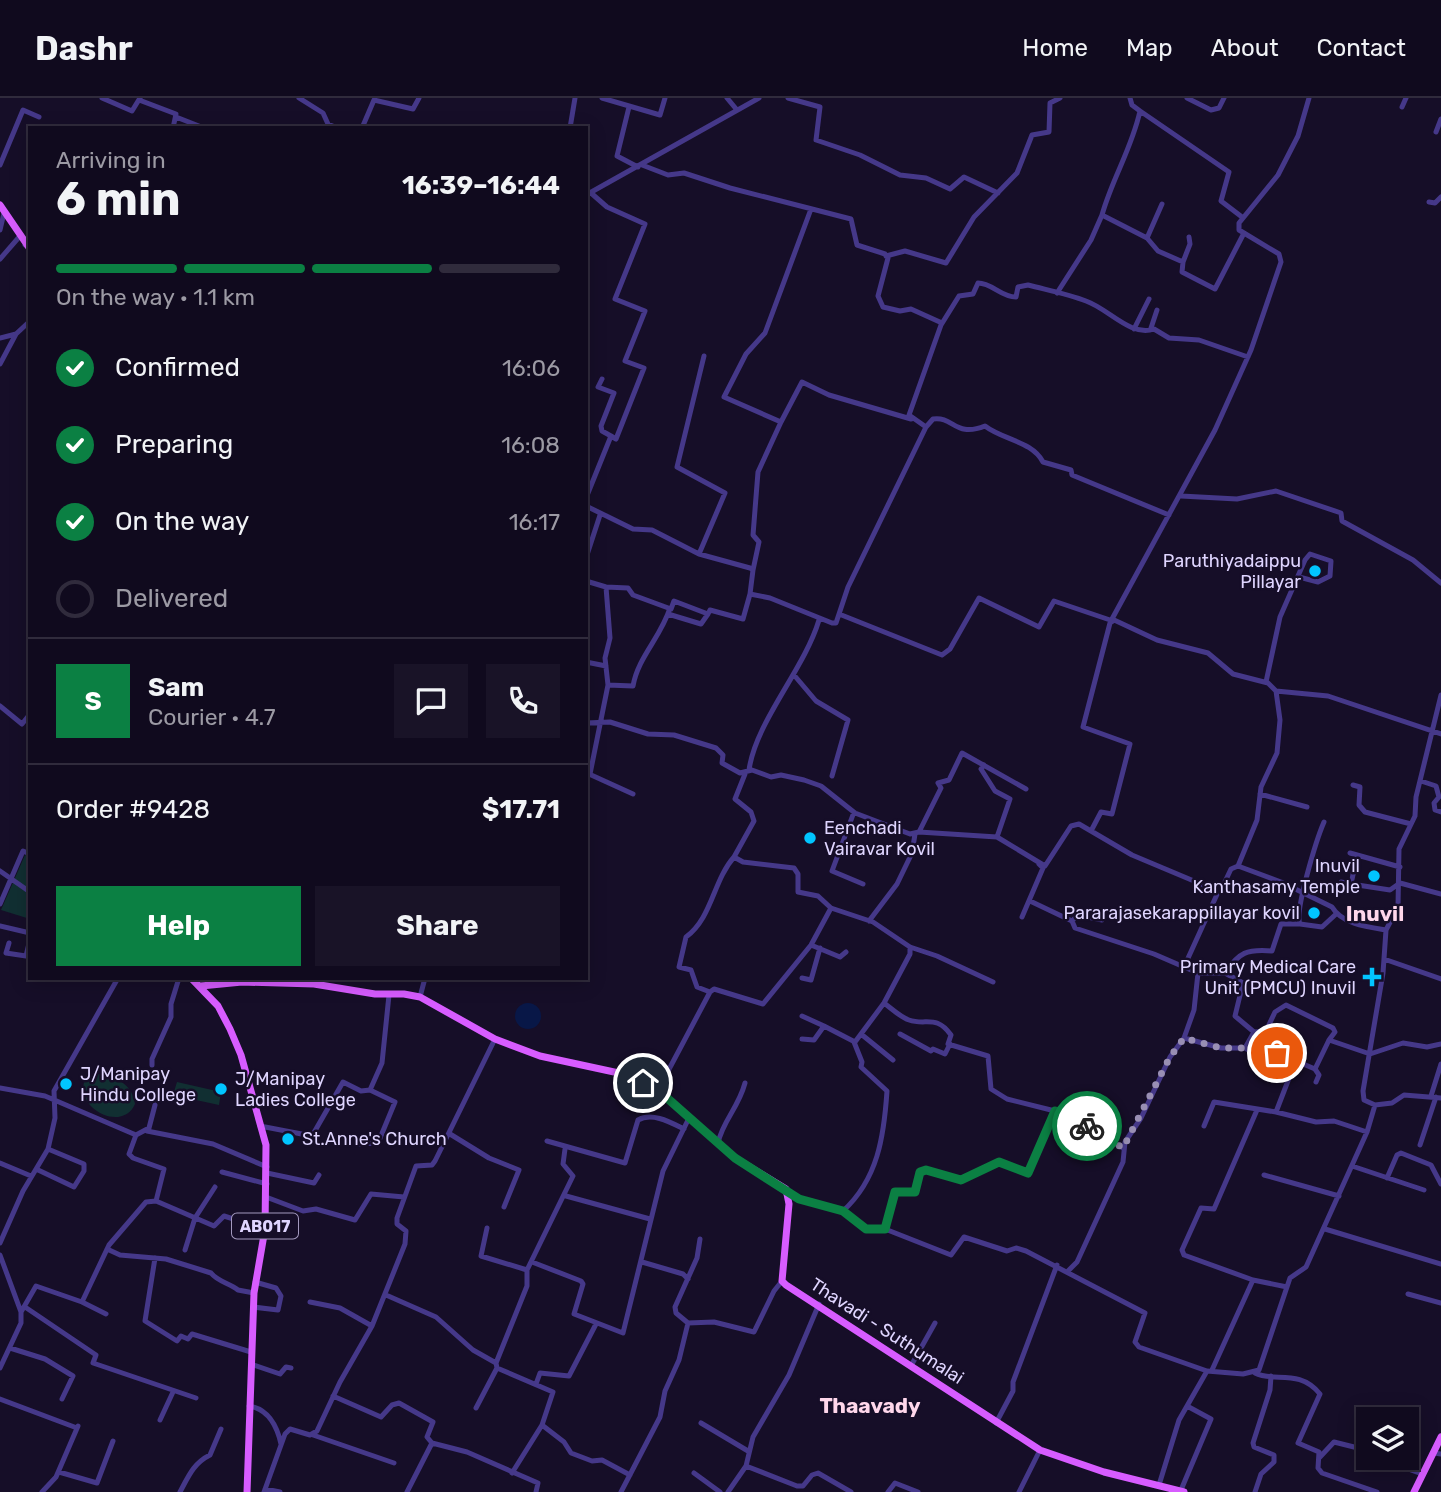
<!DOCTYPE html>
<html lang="en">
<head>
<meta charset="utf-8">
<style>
  :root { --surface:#100a1e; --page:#191327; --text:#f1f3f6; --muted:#9c9aa4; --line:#302b3c; --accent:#0b8043 }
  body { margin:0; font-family:Rubik,sans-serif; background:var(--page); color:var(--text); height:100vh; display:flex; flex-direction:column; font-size:26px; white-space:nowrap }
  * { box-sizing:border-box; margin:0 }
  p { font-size:23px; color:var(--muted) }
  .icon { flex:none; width:38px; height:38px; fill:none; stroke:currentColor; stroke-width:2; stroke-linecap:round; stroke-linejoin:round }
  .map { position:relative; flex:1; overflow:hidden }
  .sheet { position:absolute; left:28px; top:28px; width:560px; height:854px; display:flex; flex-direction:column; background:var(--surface); border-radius:0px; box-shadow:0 4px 18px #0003,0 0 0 2px var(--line) }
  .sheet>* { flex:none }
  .controls { position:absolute; left:1356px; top:1309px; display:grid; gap:14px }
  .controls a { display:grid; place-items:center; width:63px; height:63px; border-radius:0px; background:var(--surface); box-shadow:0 4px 18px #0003,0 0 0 2px var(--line); font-size:35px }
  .pin { position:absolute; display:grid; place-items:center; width:60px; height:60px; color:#fff; margin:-30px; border:4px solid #fff; border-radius:50%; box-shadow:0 2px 7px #0007 }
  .courier { position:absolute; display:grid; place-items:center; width:70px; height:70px; margin:-35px; border:5px solid #0b8043; border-radius:50%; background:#fff; color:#222; box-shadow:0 2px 9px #0007 }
  .summary em { font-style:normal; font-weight:700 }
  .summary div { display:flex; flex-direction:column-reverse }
  .summary { display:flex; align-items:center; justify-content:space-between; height:119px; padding:0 28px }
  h1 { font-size:46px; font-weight:700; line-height:52px }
  .bar { display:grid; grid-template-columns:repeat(4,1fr); gap:10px 7px; align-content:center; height:84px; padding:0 28px }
  .bar i { height:9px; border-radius:5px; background:var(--line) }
  .bar .active { background:var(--accent) }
  .bar p { grid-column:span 4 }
  .line { display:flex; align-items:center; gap:18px; padding:0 28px; border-top:2px solid var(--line) }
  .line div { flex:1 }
  .round { display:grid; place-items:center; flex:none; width:74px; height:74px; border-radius:0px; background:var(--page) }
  ol { padding:0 28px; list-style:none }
  li { display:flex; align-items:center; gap:21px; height:77px }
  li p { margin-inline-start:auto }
  li .icon { padding:7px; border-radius:50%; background:var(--accent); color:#fff; stroke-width:4 }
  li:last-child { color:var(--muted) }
  li i { width:38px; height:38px; border:4px solid var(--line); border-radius:50% }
  .button { display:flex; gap:14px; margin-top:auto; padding:14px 28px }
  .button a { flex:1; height:80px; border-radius:0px; background:var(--accent); color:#fff; font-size:28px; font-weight:700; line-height:80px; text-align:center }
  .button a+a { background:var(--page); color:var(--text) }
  header { display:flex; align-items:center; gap:42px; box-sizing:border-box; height:98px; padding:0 35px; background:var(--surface); border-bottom:2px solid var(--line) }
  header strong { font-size:33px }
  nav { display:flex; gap:38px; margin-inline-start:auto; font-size:24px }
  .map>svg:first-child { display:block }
  .green { fill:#112f32 }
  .water { fill:#081747 }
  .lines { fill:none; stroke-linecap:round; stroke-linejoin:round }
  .minor { stroke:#453889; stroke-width:5 }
  .major { stroke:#d75cff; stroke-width:7 }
  .done { stroke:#998fb4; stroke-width:7; stroke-dasharray:0 12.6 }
  .route { stroke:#0b8043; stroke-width:9 }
  .poi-dot { fill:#01c5ff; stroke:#160e28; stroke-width:2.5 }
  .labels { text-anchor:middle; stroke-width:5; stroke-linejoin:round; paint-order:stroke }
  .shield { fill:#160e28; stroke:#a399be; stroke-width:2 }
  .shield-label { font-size:16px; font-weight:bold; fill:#dfd5ff }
  .poi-label { font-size:18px; fill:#dfd5ff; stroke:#160e28; text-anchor:end }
  .street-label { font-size:18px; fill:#dfd5ff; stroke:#160e28 }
  .quarter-label { font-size:21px; font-weight:bold; fill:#ffd7eb; stroke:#160e28 }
</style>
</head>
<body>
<header>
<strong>Dashr</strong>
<nav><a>Home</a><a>Map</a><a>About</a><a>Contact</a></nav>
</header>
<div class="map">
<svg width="1441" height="1394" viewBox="0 0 1441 1394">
  <rect width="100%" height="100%" fill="#160e28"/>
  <path class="green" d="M25,757L30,760V821L1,812Z
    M103,975C119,981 133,988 135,1006C122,1036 71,1009 86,979Z
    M177,984L221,994L219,1007L173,997Z"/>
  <path class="water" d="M515 918a13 13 0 1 1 26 0a13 13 0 1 1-26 0Z"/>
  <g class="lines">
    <path class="minor" d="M102,0L132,13L140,0
      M299,0L323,15L328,26L337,30
      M602,0L660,17L665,0
      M727,0L737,12
      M788,0L820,9L816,42L860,57L900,77L926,80L950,91L964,79L998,95
      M1187,0L1211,12L1219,10L1224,0
      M1309,0L1298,38L1278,77L1239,125V132L1279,156L1281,164L1251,252L1215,332L1112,521L1157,542L1208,555L1233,576L1268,585L1276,593L1328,598L1441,636
      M139,2L176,16L173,30
      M629,9L617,58L638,69
      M1402,9L1406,0
      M1140,13L1229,74L1221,103L1242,119
      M176,19L204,30
      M362,30L374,2L413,11L419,0
      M570,30L575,0
      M1436,34L1441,21
      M0,67L23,12L39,19
      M586,67V71
      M642,67L668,77L684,75L730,90L851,121L857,147L885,156L888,160L878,198L883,209L900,213L911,211L942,225
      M586,97L759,0
      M1429,104L1435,105L1441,99
      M1102,117C1112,81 1132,50 1140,13L1132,7L1130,0
      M0,132L4,115
      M1147,140L1162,106
      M25,147L30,137
      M886,158L905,153L946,165L974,119L1017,75L1032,37L1049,34L1050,5L1060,0
      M0,161L20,138
      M1183,164L1190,146L1189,139
      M1057,195L1091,142L1102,117L1147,140L1158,153L1183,164L1182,174L1215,191L1244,135
      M1151,230L1157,212
      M1134,231L1149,201
      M0,240L16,236L30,223
      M0,266L16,236
      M602,281L598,289L614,295L601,328L602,333L611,338
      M781,324L802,284L829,297L911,321
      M926,329L909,317L941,227L959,198L973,196L978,185C992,185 1001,199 1016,199L1018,189L1028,187C1047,192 1068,196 1086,203C1109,211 1130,239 1154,231L1169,240L1199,242L1248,259
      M1181,398L1237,401L1276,393L1341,415L1342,423L1413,462L1441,485
      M586,400L611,338L616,341L644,270L625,263L645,213L615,201L645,126L607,109L591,95
      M586,408L633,431L652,432L699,456L750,470L753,472L750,496L770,500L832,525H836L848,489L926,329L933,321C954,318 955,340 985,328C1003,342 1032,343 1043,364L1071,372L1072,377L1169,417
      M699,456L725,395L677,369L704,258
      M586,460L600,417
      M753,472L759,444L753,437L758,374L781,324L724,299L746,256L765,235L811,111
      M586,483L606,489L628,490L633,497L671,511L674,503L708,516L710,512L743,521L750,496
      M668,516L701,526L708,516
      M839,516L942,557L950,551L979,500L1039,529L1054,503L1113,523L1110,525L1083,629L1130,646L1112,716L1101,714L1091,733
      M586,564L606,568
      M794,577L816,603L848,622L832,678
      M1266,584L1280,519L1305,462L1310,456L1331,463L1330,478L1318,484L1299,479
      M608,587L633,588C638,559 661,539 670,510
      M0,608L22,626L30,616
      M586,625L610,624L648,636L674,637L716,650L723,657L722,665L740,675L752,672L771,679L781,677L804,682L821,688L855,715L910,736L919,734L997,739L1045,768L1071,728L1079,726L1132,757L1213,791L1222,790L1231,771L1238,768L1281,784L1332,809C1342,826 1367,829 1386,832
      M984,667L981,671L995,693L1010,701L997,739
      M749,672C756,623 804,572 819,522
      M589,676L633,696
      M590,676L608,587L605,560L610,540L606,489
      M745,676L735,701L751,714L754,723L734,759L743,764L794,770L798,776V794L818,798L831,810L873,824L910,849L937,858L993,884
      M1421,683L1436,688L1439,699L1434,705L1435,712L1441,714
      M1353,687L1360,689L1359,707L1365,714L1411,726
      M1260,696L1307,709
      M854,714L832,773L863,786
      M1324,724C1317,740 1294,814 1300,826L1322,829L1335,817
      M919,734L941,690L938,685L949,682L962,655L1026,691
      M1350,755L1400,769
      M1238,768L1257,722L1261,689L1277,655L1280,622L1276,593
      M0,773L30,794
      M1341,784L1351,786L1357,758
      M1351,786L1390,792L1400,785L1441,796
      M1030,803L1072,823L1078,817L1102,822
      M0,806L23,753L30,756
      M1022,819L1043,770L1039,766
      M869,823L897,786L912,755L915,736
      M1072,823L1075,830L1154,856L1198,875H1225L1243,885L1235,918L1254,934L1266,933L1275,914L1286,907L1333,930L1335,934L1329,942L1370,956L1403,945L1427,949L1441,946
      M0,828L30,835
      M9,845L6,855L26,858L30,841
      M811,847L840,859L846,854
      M1384,861L1441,881
      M1184,869L1219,792
      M1225,875C1239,854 1247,851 1272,853L1281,826H1300
      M802,880L811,882L820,850
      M710,894L697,889L691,872L679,869L686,839C712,820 713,783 734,759
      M420,899L425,880
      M884,905C891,910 900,919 909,922C926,928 936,916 951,937L948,946L988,958L991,991L1007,1001L1055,1013L1080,1024L1123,1050
      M802,918L824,928
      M861,936L893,962
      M900,936L931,953L933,951L945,956L950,946
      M1184,940L1221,950H1245L1264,961L1277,955L1315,971L1329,942
      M802,941L814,942L824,928L855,944L884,905L910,856V849
      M1245,950L1254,934
      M152,967V961L171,919V906L179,880
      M1315,971L1319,977L1316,984
      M0,990L45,998L136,1037
      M658,992L710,894L714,891L763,906L811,847L831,810
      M1431,998L1441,966
      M155,1007L149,1030L136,1037L129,1056L133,1060L164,1071L156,1103
      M1375,1007L1392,1005L1404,997L1441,1000
      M1257,1012L1214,1111L1201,1110L1182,1152L1184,1157L1253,1182L1287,1189
      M1276,1014L1316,1024L1334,1023L1367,1034
      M260,1028L312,1038L343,984L361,993L370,992L382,965L389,897
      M1204,1028L1214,1004L1276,1014L1296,962
      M147,1033L213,1046L267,1069
      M450,1036L489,1060L519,1072L504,1109
      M547,1043L625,1065L638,1022C652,1014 670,1024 684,1031
      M718,1045C723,1022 738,1011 745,985
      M358,1046L378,1045L395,1004L370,992
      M1420,1047L1436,999
      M0,1065L31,1078
      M1352,1068L1424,1092
      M36,1071L74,1089L84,1073V1066L48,1051
      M222,1074L267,1086
      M267,1075L314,1085L319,1077
      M1264,1077L1339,1098
      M1387,1080L1397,1057L1401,1055L1431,1067L1441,1086
      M786,1091L799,1101L843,1113L866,1131H885L951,1157L964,1139L1007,1153L1016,1150L1026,1153L1145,1215L1135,1244L1139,1249L1207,1273
      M566,1098L650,1121
      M266,1099L303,1113L316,1111L355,1122L371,1096L404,1099
      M843,1113C878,1081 884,1038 887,993L861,969L862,964L854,944
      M487,1130L481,1158L527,1172
      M885,1131L895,1094H915L920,1074L926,1072L961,1082L999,1064L1028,1075L1055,1013
      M1325,1131L1441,1166
      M0,1145L23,1093L48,1051L55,1020L54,993L118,880
      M107,1151L120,1157L166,1161L211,1175C218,1184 230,1185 238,1192L254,1195
      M185,1152L195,1120L215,1089
      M0,1157L21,1214V1225L0,1270
      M155,1160L145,1223L177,1243L181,1238L188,1241L192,1236L251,1254
      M532,1164L581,1183L583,1186L574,1216L623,1235L663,1073L689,1020
      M642,1164L683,1176L688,1181
      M1068,1173L1077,1164L1123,1064L1125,1044L1141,1020L1170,959L1184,940L1194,912L1198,875
      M1408,1196L1441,1205
      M386,1197L436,1219L473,1252L496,1265
      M82,1204L106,1216
      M310,1204L340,1210L372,1228
      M25,1209L96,1257L93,1265L196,1300
      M253,1209L278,1212L281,1198L276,1190L255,1184
      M21,1214L36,1188L82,1204L109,1147L146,1104L156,1103L214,1128L224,1118L265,1131
      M688,1225L676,1215L675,1209L697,1160L700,1141
      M10,1250L45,1261L73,1278L62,1301
      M251,1266L280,1276L286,1269L291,1270
      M912,1266L935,1225
      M497,1270L553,1294L542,1327L512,1375
      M1212,1272L1253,1182
      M1255,1275C1274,1285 1299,1270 1320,1296L1298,1345L1319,1354L1318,1370L1322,1375L1377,1394
      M536,1286L540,1275L569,1278L596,1226
      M333,1298L381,1319L392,1307L399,1305L433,1324L427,1339L432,1345L467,1354L538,1385L536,1394
      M0,1301L77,1330
      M249,1308C268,1311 277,1328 281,1346
      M476,1310L497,1270L496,1265L527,1188V1172L573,1078L563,1066L565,1051
      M160,1322L173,1294
      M701,1325L748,1353
      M996,1325L1013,1293V1284L1057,1167
      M542,1327L564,1344L571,1355L592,1363L602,1362L630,1377
      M313,1337L394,1365
      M1434,1355L1441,1356
      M1320,1359L1334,1344L1358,1350L1368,1357
      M1378,1360L1422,1376
      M746,1368L797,1388H803L812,1377L818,1375L851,1394
      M59,1374L97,1385L113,1343
      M694,1375L720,1394
      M1159,1387L1179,1322L1207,1273L1243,1276L1259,1272L1290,1180L1306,1169L1367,1034L1375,1007L1364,1002L1363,993L1383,875L1386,832L1398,809L1399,751L1415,718L1416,699L1441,597
      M265,1391L280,1394
      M1181,1392L1211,1321L1187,1308
      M42,1394L56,1379L78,1328
      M180,1394C189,1377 194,1365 210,1357L221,1331
      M264,1394L285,1336L290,1331L310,1337L317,1333L340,1284L372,1228L405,1146L406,1133L397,1126V1120L416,1068L432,1067L435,1063L495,941
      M407,1394L432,1345
      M621,1394L660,1319L665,1293L679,1262L688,1225L714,1224L754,1234L774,1193L782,1183
      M728,1394L746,1368L753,1339L789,1277L819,1206
      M888,1394L895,1385L918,1394
      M1019,1394L1040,1352
      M1255,1394L1261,1376L1274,1364V1357L1254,1349L1253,1345L1270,1292L1271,1278"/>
    <path class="major" d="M0,107L30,151
      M191,880L218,908L230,931L241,957L266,1047L265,1131L254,1195L247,1394
      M201,888L242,884L314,886L375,896H404L420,899L495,941L540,958L628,977L658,992L735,1060L786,1091L789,1106L782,1183L786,1187L1040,1352L1104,1374L1184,1394
      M1414,1394L1441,1339"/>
  </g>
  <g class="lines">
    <path class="done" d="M1087,1028L1123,1050L1170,959L1184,940L1221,950H1245L1264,961L1277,955"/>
    <path class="route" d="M643,985L658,992L735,1060L799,1101L843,1113L866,1131H885L895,1094H915L920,1074L926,1072L961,1082L999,1064L1028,1075L1055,1013L1087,1028"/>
  </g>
  <g class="poi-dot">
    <circle cx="1315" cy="473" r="7"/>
    <circle cx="810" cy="740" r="7"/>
    <circle cx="1374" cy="778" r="7"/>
    <circle cx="1314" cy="815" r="7"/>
    <path d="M1368.5 868.5h7v7h7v7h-7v7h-7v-7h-7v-7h7z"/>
    <circle cx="66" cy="986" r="7"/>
    <circle cx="221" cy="991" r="7"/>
    <circle cx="288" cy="1041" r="7"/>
  </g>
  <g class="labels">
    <rect class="shield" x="232" y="1115.5" width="66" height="25" rx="5"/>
    <g class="shield-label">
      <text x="265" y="1134">AB017</text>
    </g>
    <g class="poi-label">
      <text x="1301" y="469">Paruthiyadaippu<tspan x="1301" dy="21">Pillayar</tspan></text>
      <text x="824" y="736" text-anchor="start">Eenchadi<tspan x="824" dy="21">Vairavar Kovil</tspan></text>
      <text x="1360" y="774">Inuvil<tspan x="1360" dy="21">Kanthasamy Temple</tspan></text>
      <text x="1300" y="821">Pararajasekarappillayar kovil</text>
      <text x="1356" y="875">Primary Medical Care<tspan x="1356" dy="21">Unit (PMCU) Inuvil</tspan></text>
      <text x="80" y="982" text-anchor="start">J/Manipay<tspan x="80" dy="21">Hindu College</tspan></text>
      <text x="235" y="987" text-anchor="start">J/Manipay<tspan x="235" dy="21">Ladies College</tspan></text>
      <text x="302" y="1047" text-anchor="start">St.Anne's Church</text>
    </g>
    <g class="street-label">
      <text transform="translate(887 1233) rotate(33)" y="6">Thavadi - Suthumalai</text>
    </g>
    <g class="quarter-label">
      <text x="1375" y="823">Inuvil</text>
      <text x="870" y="1315">Thaavady</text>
    </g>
  </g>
</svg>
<div class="controls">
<a><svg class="icon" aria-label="layers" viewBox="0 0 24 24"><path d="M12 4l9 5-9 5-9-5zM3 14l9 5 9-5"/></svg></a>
</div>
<div class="pin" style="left:1277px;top:955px;background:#ea580c"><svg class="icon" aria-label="bag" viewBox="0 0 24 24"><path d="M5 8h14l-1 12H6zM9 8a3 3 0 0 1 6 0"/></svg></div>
<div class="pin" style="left:643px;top:985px;background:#1f2937"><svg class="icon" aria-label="home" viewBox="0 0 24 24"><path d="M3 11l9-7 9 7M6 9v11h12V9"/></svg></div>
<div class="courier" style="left:1087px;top:1028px"><svg class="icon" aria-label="bike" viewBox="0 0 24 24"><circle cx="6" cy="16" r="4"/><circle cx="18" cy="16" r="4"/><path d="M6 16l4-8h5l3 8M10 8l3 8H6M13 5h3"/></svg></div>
<section class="sheet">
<div class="summary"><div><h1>6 min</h1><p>Arriving in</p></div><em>16:39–16:44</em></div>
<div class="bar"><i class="active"></i><i class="active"></i><i class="active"></i><i></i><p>On the way · 1.1 km</p></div>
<ol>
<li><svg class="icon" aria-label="check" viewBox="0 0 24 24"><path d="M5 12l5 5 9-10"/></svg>Confirmed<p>16:06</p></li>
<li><svg class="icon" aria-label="check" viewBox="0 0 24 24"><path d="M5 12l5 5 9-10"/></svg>Preparing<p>16:08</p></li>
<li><svg class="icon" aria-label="check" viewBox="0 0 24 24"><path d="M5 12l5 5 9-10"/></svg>On the way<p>16:17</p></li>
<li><i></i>Delivered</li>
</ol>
<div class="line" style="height:126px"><b class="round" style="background:var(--accent);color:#fff">S</b><div><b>Sam</b><p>Courier · 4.7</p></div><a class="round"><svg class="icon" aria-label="chat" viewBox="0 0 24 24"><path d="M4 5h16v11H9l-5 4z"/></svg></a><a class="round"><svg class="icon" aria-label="phone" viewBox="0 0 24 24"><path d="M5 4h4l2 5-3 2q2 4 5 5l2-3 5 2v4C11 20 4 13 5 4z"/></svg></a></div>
<div class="line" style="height:91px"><div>Order #9428</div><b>$17.71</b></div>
<div class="button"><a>Help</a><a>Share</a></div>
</section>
</div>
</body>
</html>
